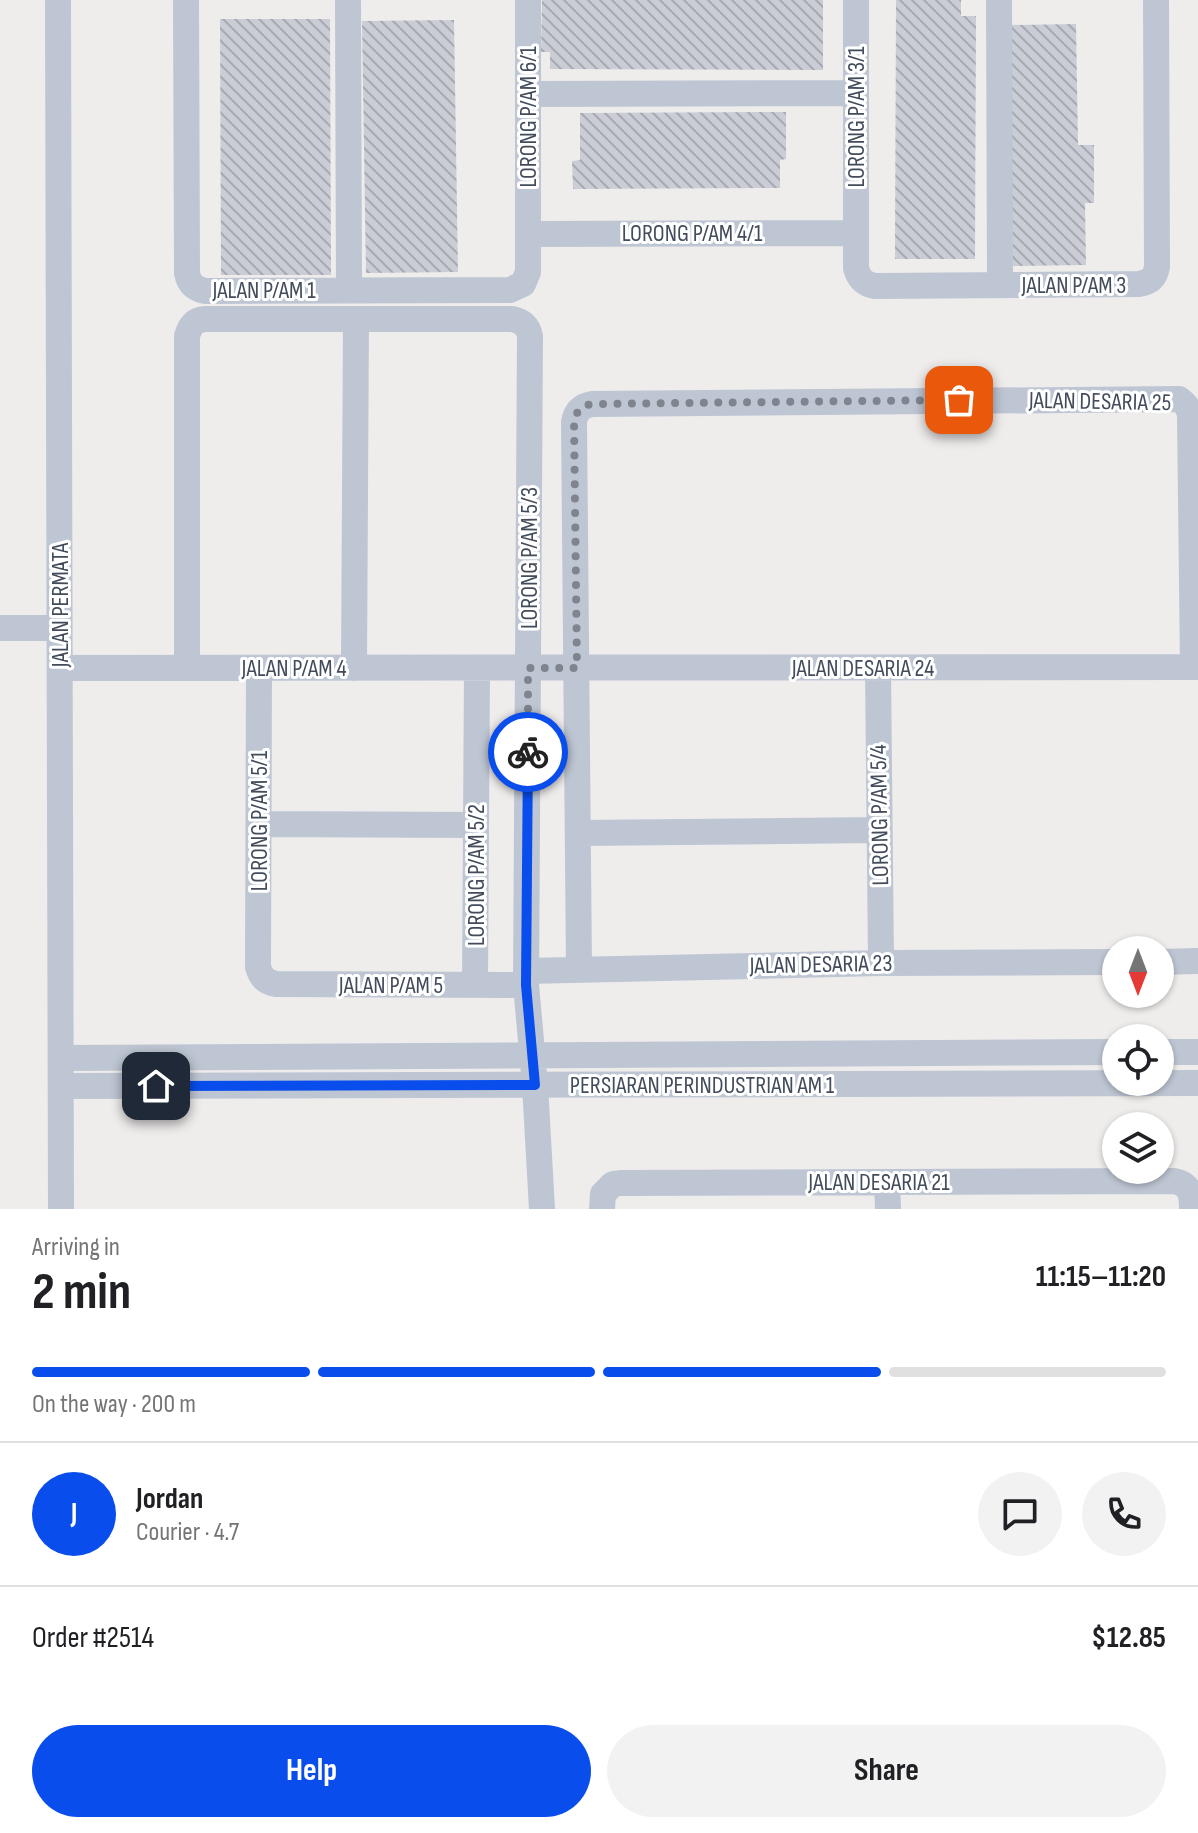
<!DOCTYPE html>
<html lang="en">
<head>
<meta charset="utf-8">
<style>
  :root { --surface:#fff; --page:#f2f2f2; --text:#202124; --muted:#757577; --line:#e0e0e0; --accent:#094ded }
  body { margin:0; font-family:"Sofia Sans Condensed",sans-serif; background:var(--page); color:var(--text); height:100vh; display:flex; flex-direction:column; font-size:30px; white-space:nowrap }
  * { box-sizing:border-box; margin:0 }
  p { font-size:26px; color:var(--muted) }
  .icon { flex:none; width:44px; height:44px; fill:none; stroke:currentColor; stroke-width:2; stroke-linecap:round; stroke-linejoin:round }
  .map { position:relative; height:1209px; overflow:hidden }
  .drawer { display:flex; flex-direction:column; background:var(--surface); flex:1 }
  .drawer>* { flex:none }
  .needle { width:52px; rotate:180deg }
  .buttons { position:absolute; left:1102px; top:936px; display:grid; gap:16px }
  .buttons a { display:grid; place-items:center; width:72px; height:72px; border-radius:50%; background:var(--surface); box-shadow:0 2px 6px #0004; font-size:40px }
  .pin { position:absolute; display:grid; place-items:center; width:68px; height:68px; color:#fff; margin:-34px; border-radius:16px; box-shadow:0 4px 12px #0006 }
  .courier { position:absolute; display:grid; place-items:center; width:80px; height:80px; margin:-40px; border:6px solid #094ded; border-radius:50%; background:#fff; color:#222; box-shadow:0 2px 10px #0007 }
  .headline em { font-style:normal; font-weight:700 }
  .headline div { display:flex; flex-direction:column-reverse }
  .headline { display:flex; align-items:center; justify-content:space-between; height:136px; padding:0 32px }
  h1 { font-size:52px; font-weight:700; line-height:60px }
  .bar { display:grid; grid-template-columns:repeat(4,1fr); gap:12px 8px; align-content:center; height:96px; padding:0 32px }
  .bar i { height:10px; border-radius:6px; background:var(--line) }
  .bar .current { background:var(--accent) }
  .bar p { grid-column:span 4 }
  .line { display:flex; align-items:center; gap:20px; padding:0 32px; border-top:2px solid var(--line) }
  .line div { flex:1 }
  .round { display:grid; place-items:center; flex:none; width:84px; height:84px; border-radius:42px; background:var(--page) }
  .cta { display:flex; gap:16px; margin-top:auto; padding:16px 32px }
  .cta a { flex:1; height:92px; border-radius:48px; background:var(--accent); color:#fff; font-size:32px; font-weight:700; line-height:92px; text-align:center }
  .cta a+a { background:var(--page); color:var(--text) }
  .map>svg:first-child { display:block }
  .building { fill:url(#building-back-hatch) }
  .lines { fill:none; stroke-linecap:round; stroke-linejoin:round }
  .minor { stroke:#bec6d3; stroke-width:26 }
  .done { stroke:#7f848e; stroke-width:8; stroke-dasharray:0 14.4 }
  .route { stroke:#094ded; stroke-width:10 }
  .labels { text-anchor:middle; stroke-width:6; stroke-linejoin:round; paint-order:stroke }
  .street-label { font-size:24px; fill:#434c5b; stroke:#fff }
</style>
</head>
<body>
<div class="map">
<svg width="1198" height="1209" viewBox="0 0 1198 1209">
  <defs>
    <pattern id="building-back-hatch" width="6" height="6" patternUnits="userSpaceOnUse" patternTransform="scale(2)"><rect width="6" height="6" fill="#cacdd5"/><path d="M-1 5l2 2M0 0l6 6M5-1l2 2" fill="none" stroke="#a6a9b0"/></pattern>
  </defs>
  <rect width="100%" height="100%" fill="#efecec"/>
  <path class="building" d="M542,0H823V70L550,69V52H541Z
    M896,0H961V16H976L975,259H895Z
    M220,19H330L331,275H221Z
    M454,20L458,272L366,273L362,21Z
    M1076,24L1078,145H1094V203H1085L1086,265L1013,266L1009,25Z
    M786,112V159L780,160V188L573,189L572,161L580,160V113Z"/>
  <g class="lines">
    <path class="minor" d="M58,0L61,1209
      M186,0L187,273C189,284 194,288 205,291L510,290L523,284L528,272V0
      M348,0L349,290
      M856,0V268C859,279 864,284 875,286L1139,284C1150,282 1155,278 1157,267L1156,0
      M999,0L1000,285
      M528,94L856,93
      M528,234L856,233
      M0,628H59
      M60,668L1198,667
      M187,668V336C190,326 194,320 205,319H512C522,321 528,326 530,336L526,985L535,1085L542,1209
      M259,668L258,967C261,977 265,982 276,984L526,985
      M354,668L356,319
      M878,668L881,963
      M259,824L476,825
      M578,833L879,830
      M1160,962L1198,961
      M579,969L574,422C576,411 581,406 592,404L1179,399C1186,404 1189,408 1190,416L1193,667
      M526,971L881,963L1116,962
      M475,985L477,668
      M1160,1052H1198
      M61,1058L1116,1052
      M61,1086L1198,1083
      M887,1182L888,1209
      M602,1209L603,1194L613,1184L620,1183L1174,1181C1190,1184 1192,1194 1192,1209"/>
  </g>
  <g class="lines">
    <path class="done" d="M528,752V668H577L574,422C576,411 581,406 592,404L959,400"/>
    <path class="route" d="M156,1086L535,1085L526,985L528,752"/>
  </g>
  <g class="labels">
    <g class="street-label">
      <text transform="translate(528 117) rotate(-90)" y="8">LORONG P/AM 6/1</text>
      <text transform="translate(856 117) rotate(-90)" y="8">LORONG P/AM 3/1</text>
      <text x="692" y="241">LORONG P/AM 4/1</text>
      <text x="1074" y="293">JALAN P/AM 3</text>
      <text x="264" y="298">JALAN P/AM 1</text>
      <text transform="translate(1100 401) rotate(1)" y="8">JALAN DESARIA 25</text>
      <text transform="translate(529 558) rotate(-90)" y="8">LORONG P/AM 5/3</text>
      <text transform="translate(60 605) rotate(-90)" y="8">JALAN PERMATA</text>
      <text x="294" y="676">JALAN P/AM 4</text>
      <text x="863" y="676">JALAN DESARIA 24</text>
      <text transform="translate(879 815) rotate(-91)" y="8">LORONG P/AM 5/4</text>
      <text transform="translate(259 821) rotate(-90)" y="8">LORONG P/AM 5/1</text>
      <text transform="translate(476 875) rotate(-90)" y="8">LORONG P/AM 5/2</text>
      <text transform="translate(821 964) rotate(-1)" y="8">JALAN DESARIA 23</text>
      <text x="391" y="993">JALAN P/AM 5</text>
      <text x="702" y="1093">PERSIARAN PERINDUSTRIAN AM 1</text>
      <text x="879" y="1190">JALAN DESARIA 21</text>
    </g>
  </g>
</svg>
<div class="buttons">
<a><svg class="needle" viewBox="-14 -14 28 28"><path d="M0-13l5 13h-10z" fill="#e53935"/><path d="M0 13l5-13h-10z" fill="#757577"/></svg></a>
<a><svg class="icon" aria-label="locate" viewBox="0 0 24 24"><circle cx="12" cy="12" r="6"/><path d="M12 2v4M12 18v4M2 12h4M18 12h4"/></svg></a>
<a><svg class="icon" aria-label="layers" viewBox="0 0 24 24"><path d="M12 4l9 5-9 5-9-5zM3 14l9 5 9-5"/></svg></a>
</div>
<div class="pin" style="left:959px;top:400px;background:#ea580c"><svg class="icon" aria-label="bag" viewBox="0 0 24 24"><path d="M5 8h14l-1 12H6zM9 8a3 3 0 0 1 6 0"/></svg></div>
<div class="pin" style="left:156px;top:1086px;background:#1f2937"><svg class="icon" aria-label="home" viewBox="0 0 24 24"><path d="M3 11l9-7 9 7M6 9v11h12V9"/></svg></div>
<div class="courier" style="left:528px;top:752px"><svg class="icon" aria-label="bike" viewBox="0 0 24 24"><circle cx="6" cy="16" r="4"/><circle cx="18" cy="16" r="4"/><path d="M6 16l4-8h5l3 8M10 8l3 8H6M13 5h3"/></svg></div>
</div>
<section class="drawer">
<div class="headline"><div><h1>2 min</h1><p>Arriving in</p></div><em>11:15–11:20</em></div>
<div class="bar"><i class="current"></i><i class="current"></i><i class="current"></i><i></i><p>On the way · 200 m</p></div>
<div class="line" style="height:144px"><b class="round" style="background:var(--accent);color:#fff">J</b><div><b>Jordan</b><p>Courier · 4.7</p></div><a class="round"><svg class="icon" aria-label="chat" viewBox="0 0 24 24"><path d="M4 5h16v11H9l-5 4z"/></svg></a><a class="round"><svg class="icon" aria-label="phone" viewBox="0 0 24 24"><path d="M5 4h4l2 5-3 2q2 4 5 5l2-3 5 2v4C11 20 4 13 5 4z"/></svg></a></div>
<div class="line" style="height:104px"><div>Order #2514</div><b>$12.85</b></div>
<div class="cta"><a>Help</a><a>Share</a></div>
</section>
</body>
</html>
